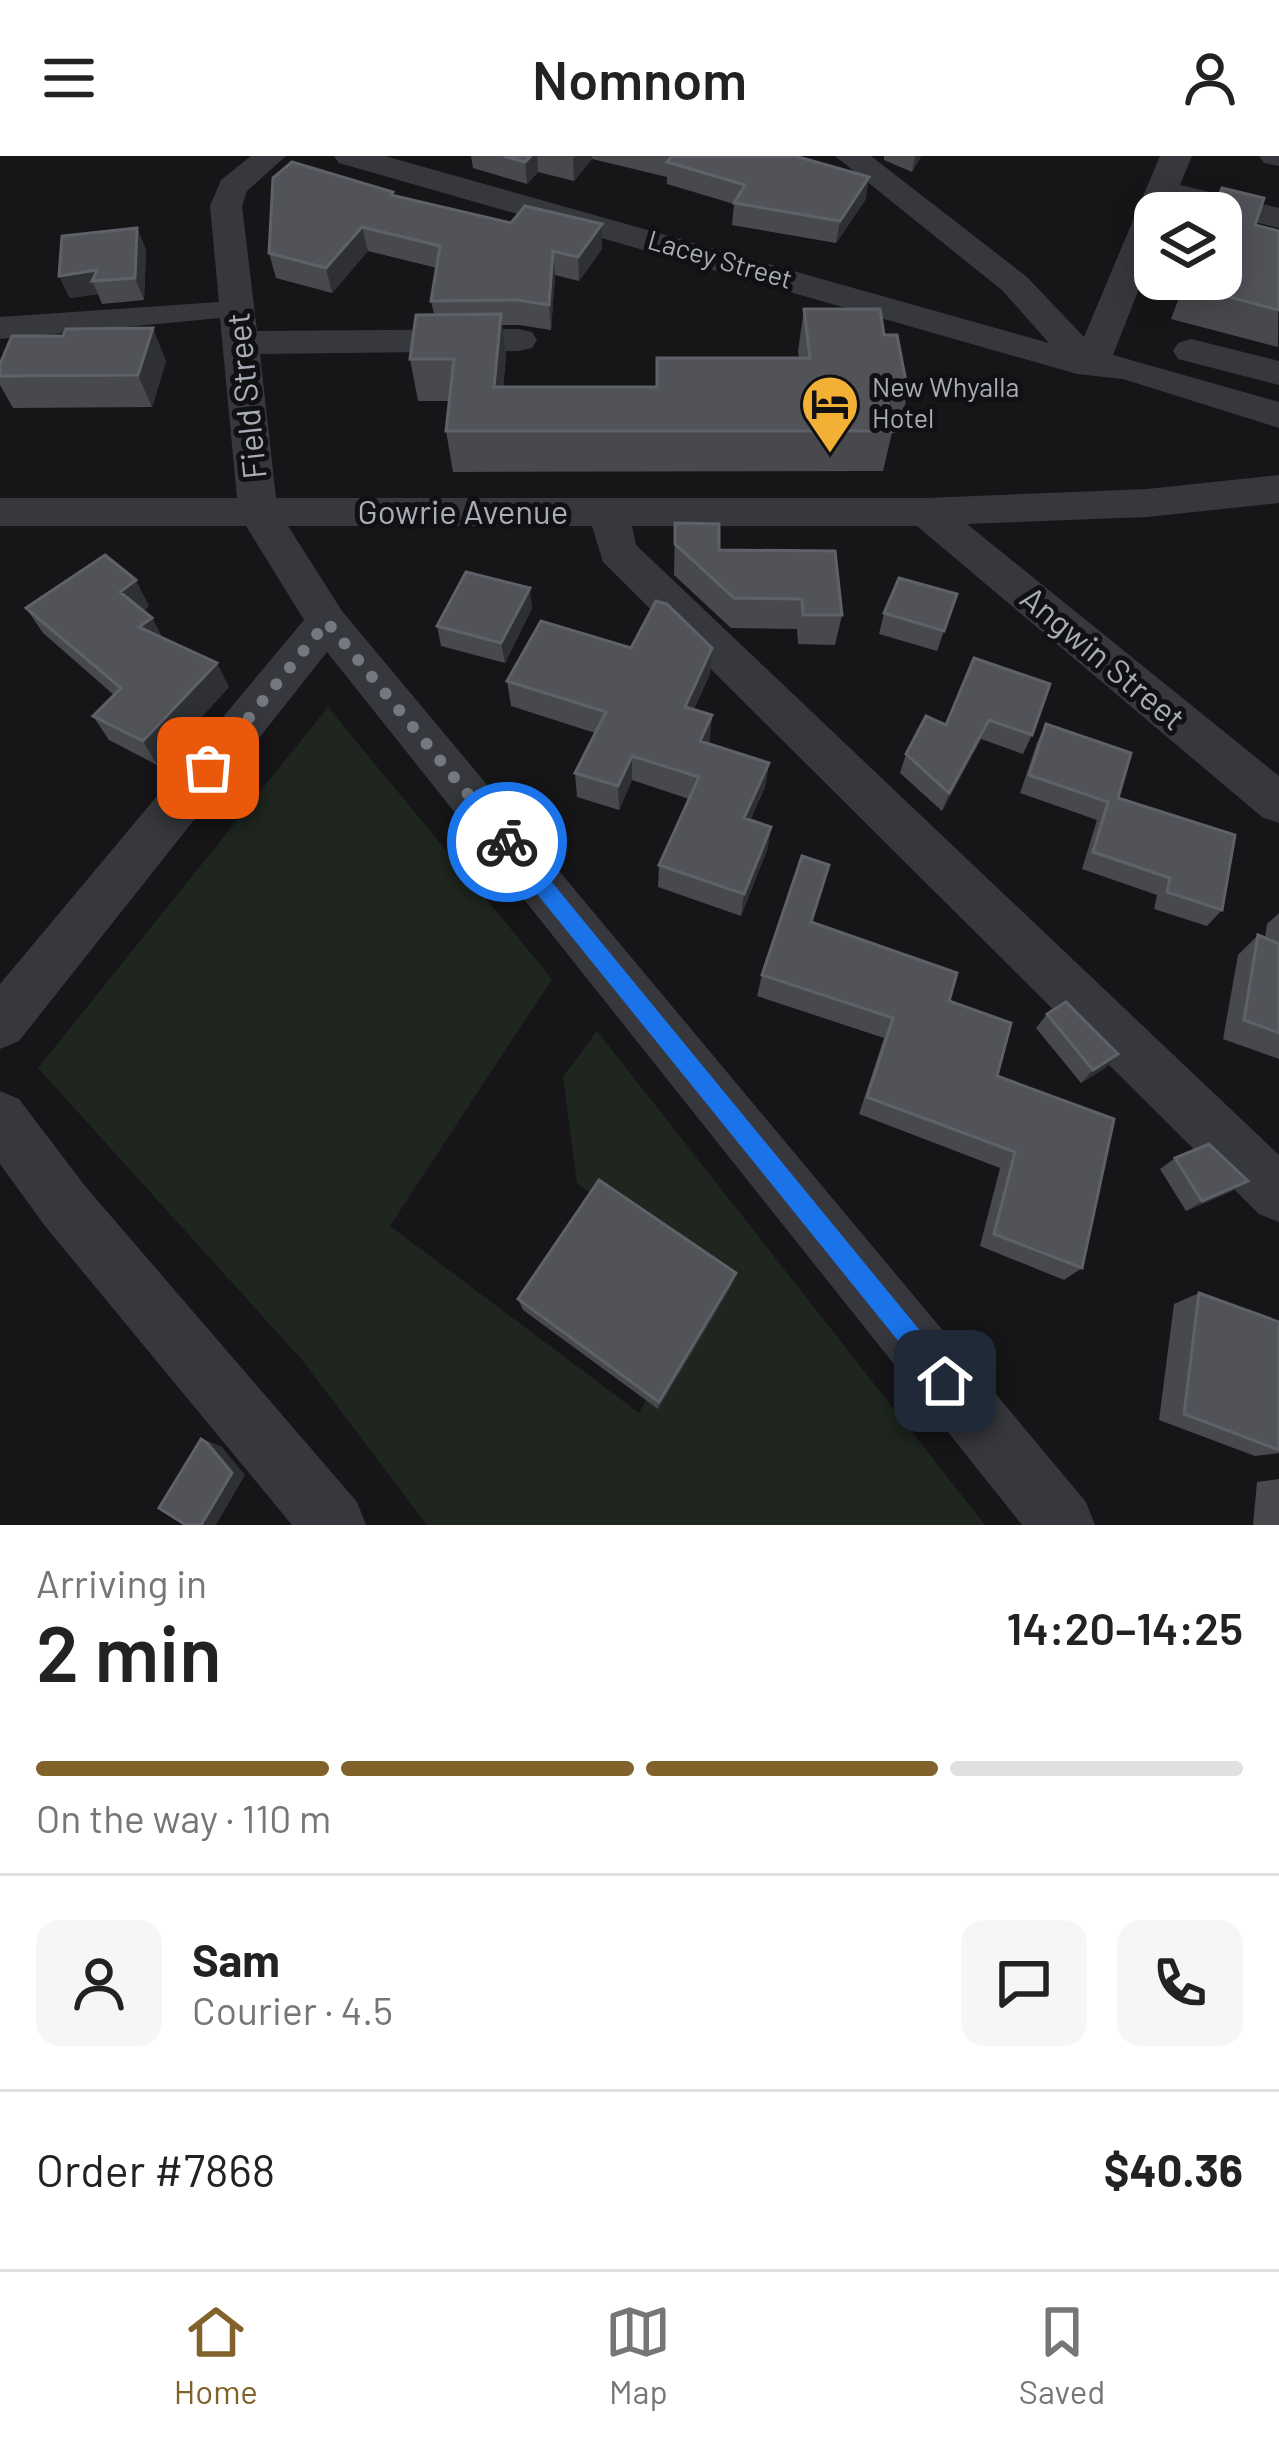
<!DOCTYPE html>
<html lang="en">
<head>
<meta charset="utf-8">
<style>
  :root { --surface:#fff; --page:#f6f6f6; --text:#222; --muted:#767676; --line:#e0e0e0; --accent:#80622a }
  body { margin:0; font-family:Barlow,sans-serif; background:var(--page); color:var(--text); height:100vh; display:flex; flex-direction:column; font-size:45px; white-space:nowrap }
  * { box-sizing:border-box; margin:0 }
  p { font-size:39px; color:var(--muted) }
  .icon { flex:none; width:66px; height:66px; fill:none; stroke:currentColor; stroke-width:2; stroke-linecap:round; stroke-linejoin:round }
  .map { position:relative; height:1369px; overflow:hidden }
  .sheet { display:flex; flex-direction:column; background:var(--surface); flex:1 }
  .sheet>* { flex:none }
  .fabs { position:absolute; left:1134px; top:36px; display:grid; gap:24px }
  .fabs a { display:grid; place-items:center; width:108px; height:108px; border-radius:24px; background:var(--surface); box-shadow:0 6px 30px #0003; font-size:60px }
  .pin { position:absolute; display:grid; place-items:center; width:102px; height:102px; color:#fff; margin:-51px; border-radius:24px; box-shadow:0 6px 18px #0006 }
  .courier { position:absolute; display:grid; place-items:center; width:120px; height:120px; margin:-60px; border:9px solid #1a73e8; border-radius:50%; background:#fff; color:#222; box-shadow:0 3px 15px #0007 }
  .summary em { font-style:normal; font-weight:600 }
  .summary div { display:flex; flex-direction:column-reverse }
  .summary { display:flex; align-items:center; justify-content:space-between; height:204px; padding:0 36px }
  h1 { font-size:78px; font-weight:600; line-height:90px }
  .bar { display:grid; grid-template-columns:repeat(4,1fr); gap:18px 12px; align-content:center; height:144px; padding:0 36px }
  .bar i { height:15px; border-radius:9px; background:var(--line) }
  .bar .on { background:var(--accent) }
  .bar p { grid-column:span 4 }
  .line { display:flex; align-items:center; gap:30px; padding:0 36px; border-top:3px solid var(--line) }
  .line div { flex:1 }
  .round { display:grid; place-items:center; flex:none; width:126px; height:126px; border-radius:24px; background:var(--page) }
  header { display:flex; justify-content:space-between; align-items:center; height:156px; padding:0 36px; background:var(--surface); font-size:54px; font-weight:600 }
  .menu { display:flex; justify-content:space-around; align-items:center; height:168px; border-top:3px solid var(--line); background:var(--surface); font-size:33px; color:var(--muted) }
  .menu a { display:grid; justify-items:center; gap:6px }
  .menu .on { color:var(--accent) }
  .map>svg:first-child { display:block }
  .green { fill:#1e261f }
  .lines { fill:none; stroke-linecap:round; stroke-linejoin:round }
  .minor { fill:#37383d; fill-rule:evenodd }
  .wall { fill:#47494d }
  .shaded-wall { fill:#2f3033 }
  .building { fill:#525359; stroke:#5f6168; stroke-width:3 }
  .route { fill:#1a73e8 }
  .done { stroke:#757880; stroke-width:12; stroke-dasharray:0 21.6 }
  .labels { text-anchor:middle; stroke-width:10; stroke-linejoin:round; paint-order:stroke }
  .far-street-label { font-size:27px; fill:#a8adb8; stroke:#111113 }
  .far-poi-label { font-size:27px; fill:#a8adb8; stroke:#111113; text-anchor:start }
  .street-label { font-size:33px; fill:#a8adb8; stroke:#111113 }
</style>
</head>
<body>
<header><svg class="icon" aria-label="menu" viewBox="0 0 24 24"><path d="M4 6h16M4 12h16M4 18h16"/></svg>Nomnom<svg class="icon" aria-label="person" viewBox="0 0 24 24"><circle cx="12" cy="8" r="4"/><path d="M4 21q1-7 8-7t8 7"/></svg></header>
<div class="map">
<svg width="1279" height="1369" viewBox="0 0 1279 1369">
  <rect width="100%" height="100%" fill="#161618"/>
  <path class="green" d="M328,551L552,823L390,1070L639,1257L708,1126L577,1027L563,921L597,875L985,1369H427L302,1204L38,912Z"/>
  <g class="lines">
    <path class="minor" d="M251,0H286L247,35L242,50L257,175L519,173L532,176L537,184L532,192L519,195L260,198L276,342H926L1147,333L1279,319V347L1147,361L967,368L1279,620V667L1262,661L917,370H632L636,389L1279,999V1066L1259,1058L603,406L592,370H288L342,455L1086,1346L1095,1369H1022L327,496L19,885L0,893V828L304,464L246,370H0V342H237L220,162L0,183V161L219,146L210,50L221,24Z
      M334,0H385L1049,187L1003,135L835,0H871L1027,121L1084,181L1160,0H1192L1180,29L1279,52V72L1173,46L1169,57H1155V92L1113,199L1279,246V272L1123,223L1077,218L339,7Z
      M1259,0H1279V10L1264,7Z
      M1191,183L1279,205V229L1178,203L1173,195L1178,187Z
      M0,935L19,943L85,1030L357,1346L366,1369H292L45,1070L0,1008Z"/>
  </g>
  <path class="wall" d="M471,0H795L866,43L836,87L732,69L734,48L667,28V21L592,3L574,25L538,16L527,28L473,12Z
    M884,0H921L912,16L884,4Z
    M1222,32L1255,69L1279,75L1278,191L1171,163L1186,123H1221V57H1211Z
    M394,40L602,93L579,125L555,119L551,174L519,169H502L506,200L503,231H656L799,202L798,195L804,153L884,179L908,236L898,277H892L883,315L453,316L446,275L449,245H418L410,203L434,158L431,145L437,112L368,95L332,137L276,122L269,97Z
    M137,72L146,94L144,144L102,148L98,138L70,142L59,120Z
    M166,205L152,251L13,252L0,229V208Z
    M675,367L719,394L842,459L835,489L798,488L797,473L731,472L674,419Z
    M957,438L937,495L879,478L884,457Z
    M149,450L143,455L152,462L162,481L229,531L157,609L109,584L93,560L114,539L43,477L26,452Z
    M532,452L505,507L441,490L437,470Z
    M974,502L1032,579L1023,598L981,583L942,655L900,617L906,598L946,569Z
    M710,518L694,553L712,559L708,587L769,607L765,631L750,664L771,671L767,694L741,760L658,731L659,709L689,643L632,624L619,654L577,641L575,617L595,577L511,550L507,525Z
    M1046,568L1222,754L1207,770L1154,753L1157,739L1082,713L1097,664L1020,637L1037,587Z
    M829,709L812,766L949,845L997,920L1082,1112L1064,1124L980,1090L1000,1012L859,958L884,882L757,840L762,819Z
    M1279,757V903L1223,883L1238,799L1258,779L1265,782L1267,768Z
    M1047,858L1118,898L1105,912L1081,927L1036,872Z
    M1175,1002L1248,1025L1230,1036L1186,1055L1160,1013Z
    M732,1129L658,1253L523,1154L518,1143Z
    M1199,1137L1279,1166V1297L1255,1300L1159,1264L1174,1148Z
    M1279,1323V1369H1253L1257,1326Z"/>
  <path class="shaded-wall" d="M531,0H537L538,16L527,28L525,6Z
    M575,0H592V3L574,25L573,3Z
    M915,0H921L912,16Z
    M869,21L866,43L836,87L840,65Z
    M602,68V93L579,125L578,101Z
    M362,71L368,95L332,137L326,112Z
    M137,72L146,94L144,144L135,122Z
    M553,95L555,119L551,174L549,149Z
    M97,114L92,125L98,138L70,142L59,120Z
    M501,158L506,200L499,272L494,231Z
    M153,172L166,205L152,251L138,219Z
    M136,424L149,450L134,461L120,436Z
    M530,432L532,452L505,507L501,487Z
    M152,462L165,487L139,471Z
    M712,492L710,518L683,576L685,551Z
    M217,507L229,531L157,609L143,585Z
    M712,559L710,584L699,609L700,585Z
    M989,564L981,583L942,655L949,637Z
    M632,600V624L619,654L618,630Z
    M769,607L765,631L741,686L744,662Z
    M771,671L767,694L741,760L744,738Z
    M1118,898L1105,912L1081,927L1093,914Z
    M1248,1025L1230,1036L1186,1055L1202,1045Z
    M736,1117L732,1129L658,1253L659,1246Z
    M201,1283L221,1290L245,1319L216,1369H201Z"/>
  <path class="building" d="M504,0H531L525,6Z
    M672,0H795L869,21L840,65L734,47L745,29L667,6Z
    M292,6L393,36L391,39L511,67L525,50L602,68L578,101L553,95L549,149L517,144L431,145L440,90L362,71L326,112L269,97L273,22Z
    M1222,32L1264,42L1255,69L1279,75V154L1186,130L1188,123H1221V57H1213Z
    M137,72L135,122L92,125L97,114L59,120L62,80Z
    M804,153H880L884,179H897L908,236H886L893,275H446L454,203H410L416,159L501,158L494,231H657V202H810Z
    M153,172L138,219L0,220V208L12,180H63L66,173Z
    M675,367L719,368V394L835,395L842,459H803L802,443L734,442L675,388Z
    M105,399L136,424L120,436L152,462L139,471L217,507L143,585L93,560L121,532L26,452Z
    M466,416L530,432L501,487L437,470Z
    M899,422L957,438L944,475L884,457Z
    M656,445L667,448L712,492L685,551L712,559L700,585L769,607L744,662L771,671L744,738L659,709L699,621L632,600L618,630L575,617L606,556L507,525L541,465L631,492Z
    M974,502L1050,528L1032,579L989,564L949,637L906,598L926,560L946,569Z
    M1046,568L1131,597L1118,642L1235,679L1222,754L1167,736L1170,722L1093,696L1108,646L1029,619Z
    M802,700L829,709L811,766L957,817L949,845L1011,867L997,920L1114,963L1082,1112L994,1078L1015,996L867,941L893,862L762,819Z
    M1258,779L1279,788V877L1244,864Z
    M1066,846L1118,898L1093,914L1047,858Z
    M1209,988L1248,1025L1202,1045L1175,1002Z
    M599,1024L736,1117L659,1246L518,1143Z
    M1199,1137L1279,1166V1294L1184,1258Z
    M201,1283L207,1287L232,1317L201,1369H186L159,1352Z"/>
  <path class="route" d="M507,678L514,680L954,1216L958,1225L954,1233L945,1237L937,1233L500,692L497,686Z"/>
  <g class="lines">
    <path class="done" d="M208,612L327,466L507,686"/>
  </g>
  <defs>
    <symbol id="hotel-pin" viewBox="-11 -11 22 30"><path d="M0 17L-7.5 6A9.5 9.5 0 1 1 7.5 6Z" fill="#f2b134" stroke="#111113"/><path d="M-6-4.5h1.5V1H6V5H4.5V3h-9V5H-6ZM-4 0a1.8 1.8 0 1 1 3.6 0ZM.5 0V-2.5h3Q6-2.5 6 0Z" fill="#111"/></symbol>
  </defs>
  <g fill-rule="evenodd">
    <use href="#hotel-pin" x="797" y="215" width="66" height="90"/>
  </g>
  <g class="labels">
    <g class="far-street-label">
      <text transform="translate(720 104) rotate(16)" y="9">Lacey Street</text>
    </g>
    <g class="far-poi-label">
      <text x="872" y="241">New Whyalla<tspan x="872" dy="31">Hotel</tspan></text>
    </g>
    <g class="street-label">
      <text transform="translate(246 240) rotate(-96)" y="12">Field Street</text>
      <text x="463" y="368">Gowrie Avenue</text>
      <text transform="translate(1103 502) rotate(40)" y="12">Angwin Street</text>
    </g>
  </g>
</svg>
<div class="fabs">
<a><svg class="icon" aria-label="layers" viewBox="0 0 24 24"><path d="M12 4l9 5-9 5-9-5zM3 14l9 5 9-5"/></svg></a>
</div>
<div class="pin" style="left:208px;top:612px;background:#ea580c"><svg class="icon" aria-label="bag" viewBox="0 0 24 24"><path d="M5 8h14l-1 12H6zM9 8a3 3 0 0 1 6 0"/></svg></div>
<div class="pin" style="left:945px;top:1225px;background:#1f2937"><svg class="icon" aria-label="home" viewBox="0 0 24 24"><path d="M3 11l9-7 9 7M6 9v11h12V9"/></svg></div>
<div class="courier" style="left:507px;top:686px"><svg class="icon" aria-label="bike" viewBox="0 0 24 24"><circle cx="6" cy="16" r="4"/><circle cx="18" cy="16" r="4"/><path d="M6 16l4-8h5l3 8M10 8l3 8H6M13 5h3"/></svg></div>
</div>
<section class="sheet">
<div class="summary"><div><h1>2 min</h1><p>Arriving in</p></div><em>14:20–14:25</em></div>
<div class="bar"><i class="on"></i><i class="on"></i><i class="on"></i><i></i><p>On the way · 110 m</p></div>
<div class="line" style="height:216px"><a class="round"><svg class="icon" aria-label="person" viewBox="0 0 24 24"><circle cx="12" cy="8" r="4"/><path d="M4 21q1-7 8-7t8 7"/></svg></a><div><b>Sam</b><p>Courier · 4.5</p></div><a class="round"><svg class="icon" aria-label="chat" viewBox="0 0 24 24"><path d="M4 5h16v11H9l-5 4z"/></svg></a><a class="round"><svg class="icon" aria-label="phone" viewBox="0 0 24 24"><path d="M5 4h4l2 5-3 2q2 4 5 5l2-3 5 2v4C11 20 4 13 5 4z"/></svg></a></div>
<div class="line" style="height:156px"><div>Order #7868</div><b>$40.36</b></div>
</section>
<nav class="menu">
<a class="on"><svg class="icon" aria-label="home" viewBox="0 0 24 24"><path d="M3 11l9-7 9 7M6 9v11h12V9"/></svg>Home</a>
<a><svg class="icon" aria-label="map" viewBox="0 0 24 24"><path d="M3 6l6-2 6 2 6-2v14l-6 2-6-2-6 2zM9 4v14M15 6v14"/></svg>Map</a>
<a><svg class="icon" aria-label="saved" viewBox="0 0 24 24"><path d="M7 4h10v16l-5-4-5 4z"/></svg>Saved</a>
</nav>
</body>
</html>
